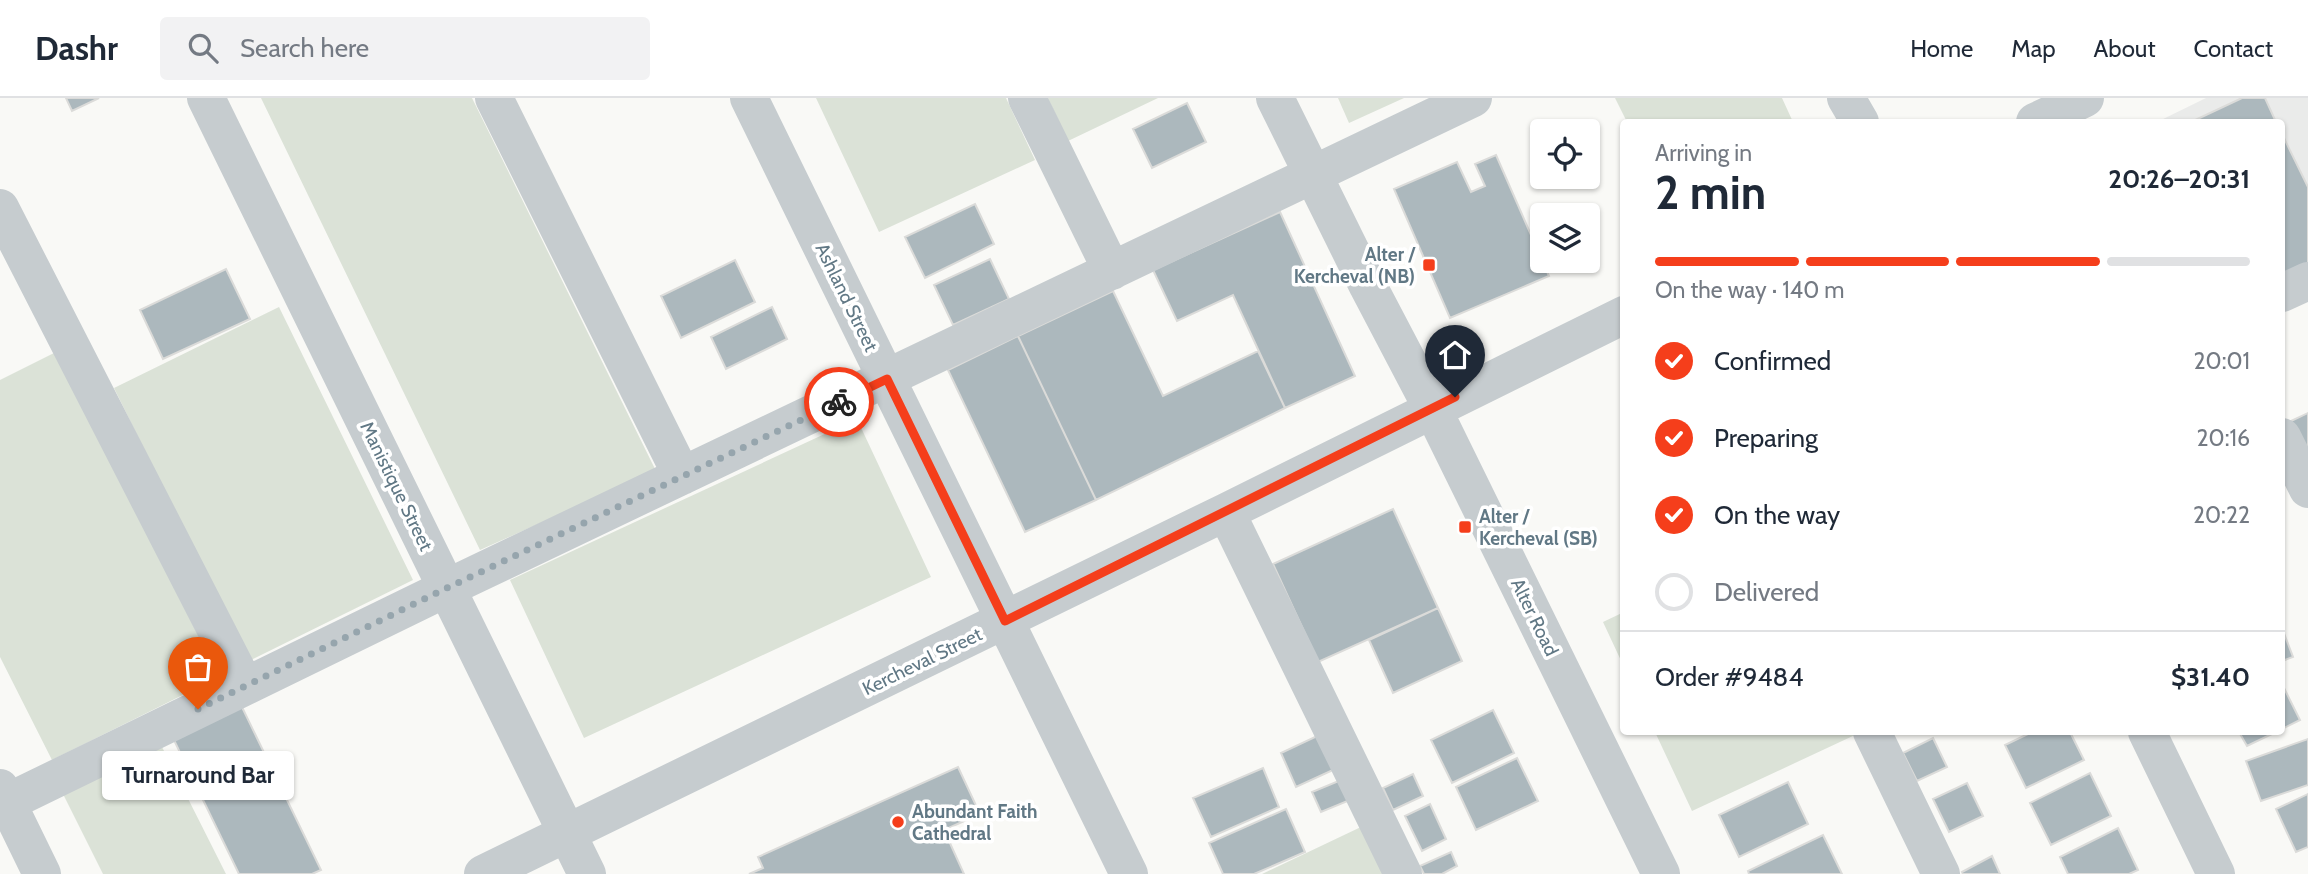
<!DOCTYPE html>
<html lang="en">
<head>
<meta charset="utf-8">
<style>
  :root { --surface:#fff; --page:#f2f2f3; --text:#1f2937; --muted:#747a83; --line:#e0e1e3; --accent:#f53e1b }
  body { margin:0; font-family:Cabin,sans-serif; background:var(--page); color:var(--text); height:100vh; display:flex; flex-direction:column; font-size:26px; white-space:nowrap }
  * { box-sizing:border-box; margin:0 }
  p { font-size:23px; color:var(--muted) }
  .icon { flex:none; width:38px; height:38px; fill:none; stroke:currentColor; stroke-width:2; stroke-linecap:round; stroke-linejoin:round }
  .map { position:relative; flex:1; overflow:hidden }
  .drawer { position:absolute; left:1620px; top:21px; width:665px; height:616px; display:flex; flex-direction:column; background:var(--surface); border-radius:7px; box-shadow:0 2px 5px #0004 }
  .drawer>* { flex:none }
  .tools { position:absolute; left:1530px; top:21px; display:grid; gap:14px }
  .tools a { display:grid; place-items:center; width:70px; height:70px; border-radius:7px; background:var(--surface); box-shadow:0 2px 5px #0004; font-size:35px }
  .pin { position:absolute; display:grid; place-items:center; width:60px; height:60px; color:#fff; margin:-72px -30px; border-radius:50% 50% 50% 0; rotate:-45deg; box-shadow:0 0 7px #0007 }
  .pin .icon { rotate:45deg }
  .courier { position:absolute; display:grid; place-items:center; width:70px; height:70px; margin:-35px; border:5px solid #f53e1b; border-radius:50%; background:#fff; color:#222; box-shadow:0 2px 9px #0007 }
  .bubble { position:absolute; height:49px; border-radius:7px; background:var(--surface); box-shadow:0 2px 5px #0004; font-size:23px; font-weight:800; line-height:49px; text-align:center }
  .summary em { font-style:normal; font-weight:800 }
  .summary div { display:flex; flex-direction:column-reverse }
  .summary { display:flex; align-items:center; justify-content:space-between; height:119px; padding:0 35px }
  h1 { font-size:46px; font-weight:800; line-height:52px }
  .bar { display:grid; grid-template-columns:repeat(4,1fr); gap:10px 7px; align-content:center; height:84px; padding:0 35px }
  .bar i { height:9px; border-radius:5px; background:var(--line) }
  .bar .current { background:var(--accent) }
  .bar p { grid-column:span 4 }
  .line { display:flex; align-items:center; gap:18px; padding:0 35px; border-top:2px solid var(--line) }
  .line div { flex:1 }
  ol { padding:0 35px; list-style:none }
  li { display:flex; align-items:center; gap:21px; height:77px }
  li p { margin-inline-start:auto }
  li .icon { padding:7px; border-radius:50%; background:var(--accent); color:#fff; stroke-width:4 }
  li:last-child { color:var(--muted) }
  li i { width:38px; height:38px; border:4px solid var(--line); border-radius:50% }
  header { display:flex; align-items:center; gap:42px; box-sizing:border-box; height:98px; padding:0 35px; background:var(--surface); border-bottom:2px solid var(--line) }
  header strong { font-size:33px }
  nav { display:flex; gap:38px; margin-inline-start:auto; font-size:24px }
  .search { width:490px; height:63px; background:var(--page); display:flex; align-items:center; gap:18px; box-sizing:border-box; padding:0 24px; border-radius:7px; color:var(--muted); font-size:26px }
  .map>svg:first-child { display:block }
  .built { fill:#eaebea }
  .green { fill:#dbe2d7 }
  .building { fill:#acb8bd; stroke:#dbdbd9; stroke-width:2 }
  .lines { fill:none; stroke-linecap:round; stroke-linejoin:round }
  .minor { stroke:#c6cccf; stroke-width:38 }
  .done { stroke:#96a5ad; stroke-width:7; stroke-dasharray:0 12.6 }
  .route { stroke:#f53e1b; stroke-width:9 }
  .poi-dot { fill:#f53e1b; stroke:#fff; stroke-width:2.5 }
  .labels { text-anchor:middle; stroke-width:7; stroke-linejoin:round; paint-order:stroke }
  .poi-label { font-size:19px; font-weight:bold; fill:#617885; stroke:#fff; text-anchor:start }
  .street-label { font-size:19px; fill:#617885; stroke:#fff }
</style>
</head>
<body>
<header>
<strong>Dashr</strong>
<div class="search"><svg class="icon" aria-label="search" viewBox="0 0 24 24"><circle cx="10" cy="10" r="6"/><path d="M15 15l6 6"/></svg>Search here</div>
<nav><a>Home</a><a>Map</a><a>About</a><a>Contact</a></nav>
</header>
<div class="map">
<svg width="2308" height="776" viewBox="0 0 2308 776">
  <rect width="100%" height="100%" fill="#f9f9f6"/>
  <path class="built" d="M2206,0H2308V172L2282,185V24H2157Z"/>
  <path class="green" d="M261,0H472L656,373L480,452Z
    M816,0H1006L1035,62L879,134Z
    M1048,0H1158L1068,43Z
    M1338,0H1404L1349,25Z
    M1615,0H1782L1793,24H1627Z
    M279,209L413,482L249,563L114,290Z
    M56,254L219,579L52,662L0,559V282Z
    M857,321L931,479L584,640L510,482Z
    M1624,514V569L1603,524Z
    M1655,634H1853L1855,637L1692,713Z
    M161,647L226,776H103L63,696Z
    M1363,728L1386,776H1262Z"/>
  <path class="building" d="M66,0H99L72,13Z
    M2242,0H2265L2276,24H2191Z
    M1187,5L1206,44L1152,70L1133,31Z
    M2282,36L2308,89V165L2282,178Z
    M1496,57L1549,178L1450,220L1394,91L1457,64L1471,94L1485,88L1475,66Z
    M975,106L994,146L925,180L905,139Z
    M1280,114L1355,278L1285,310L1233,197L1177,223L1153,172Z
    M990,161L1009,201L953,227L934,187Z
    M735,162L755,204L681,240L661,198Z
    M226,171L250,221L163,261L140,212Z
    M1113,193L1163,298L1258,253L1285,310L1096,402L1018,238Z
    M772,209L787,241L726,271L711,239Z
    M1018,238L1096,402L1025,434L948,272Z
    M2308,315V356L2291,323Z
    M1393,411L1438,510L1318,564L1273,466Z
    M1438,510L1462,563L1393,595L1369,542Z
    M2282,530L2293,559L2282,563Z
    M2282,586L2300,622L2282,631Z
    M240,605L321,772L312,776H239L172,638Z
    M1493,612L1514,655L1452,685L1431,642Z
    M2032,634H2070L2084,662L2026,690L2005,647Z
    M2239,634H2276L2247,648Z
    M1317,638L1333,672L1296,689L1281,655Z
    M1933,640L1947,669L1917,683L1903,655Z
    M2308,641V687L2261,703L2246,663Z
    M1517,660L1538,703L1476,732L1456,689Z
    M958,669L980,716L944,732L964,776H749L763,770L758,759Z
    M1263,670L1279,709L1211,739L1193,700Z
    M2090,675L2111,718L2051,747L2030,705Z
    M1413,676L1423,698L1393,712L1383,690Z
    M1341,682L1350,702L1321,714L1312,694Z
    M1788,684L1808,726L1739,759L1719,717Z
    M1967,685L1983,718L1949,734L1933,701Z
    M2308,696V749L2296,754L2276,711Z
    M1430,706L1446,741L1422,753L1405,718Z
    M1286,711L1305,754L1254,776H1223L1209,745Z
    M2118,730L2138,772L2129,776H2068L2060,759Z
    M1823,737L1842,776H1749L1748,773Z
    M1451,754L1457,768L1442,776H1424L1420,768Z
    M1992,758L2000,776H1963L1962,774Z"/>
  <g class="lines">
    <path class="minor" d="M206,0L587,776
      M494,0L682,378
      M749,0L1129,776
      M1027,0L1112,173
      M1275,0L1368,188L1432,310L1661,776
      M1846,0L1860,24
      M2035,24L2085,0
      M0,110L245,588
      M2282,195L2308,183
      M2282,339L2308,391
      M1226,414L1403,776
      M1872,634L1941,776
      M2147,634L2216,776
      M0,690L42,776
      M0,708L447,490L1473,0
      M483,776L1226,414L1624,217"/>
  </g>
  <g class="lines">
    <path class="done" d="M198,611L447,490L839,304"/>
    <path class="route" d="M839,304L887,281L1005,523L1455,299"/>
  </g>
  <g class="poi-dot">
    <rect x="1422" y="160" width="14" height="14" rx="3.5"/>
    <rect x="1458" y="422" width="14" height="14" rx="3.5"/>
    <circle cx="898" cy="724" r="7"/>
  </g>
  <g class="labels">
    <g class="poi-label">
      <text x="1415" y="163" text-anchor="end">Alter /<tspan x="1415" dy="22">Kercheval (NB)</tspan></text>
      <text x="1479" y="425">Alter /<tspan x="1479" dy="22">Kercheval (SB)</tspan></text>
      <text x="912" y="720">Abundant Faith<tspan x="912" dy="22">Cathedral</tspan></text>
    </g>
    <g class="street-label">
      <text transform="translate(847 199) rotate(64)" y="7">Ashland Street</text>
      <text transform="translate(397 388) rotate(64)" y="7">Manistique Street</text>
      <text transform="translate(1535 519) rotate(64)" y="7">Alter Road</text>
      <text transform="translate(922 563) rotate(-26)" y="7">Kercheval Street</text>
    </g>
  </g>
</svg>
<div class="tools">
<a><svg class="icon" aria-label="locate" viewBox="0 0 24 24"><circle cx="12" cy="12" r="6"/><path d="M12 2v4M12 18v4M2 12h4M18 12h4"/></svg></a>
<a><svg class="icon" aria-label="layers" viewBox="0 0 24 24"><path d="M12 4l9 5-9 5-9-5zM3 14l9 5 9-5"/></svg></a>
</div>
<div class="pin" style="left:198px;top:611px;background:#ea580c"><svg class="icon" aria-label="bag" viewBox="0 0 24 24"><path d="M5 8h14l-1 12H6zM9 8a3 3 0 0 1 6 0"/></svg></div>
<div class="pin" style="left:1455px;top:299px;background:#1f2937"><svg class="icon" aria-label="home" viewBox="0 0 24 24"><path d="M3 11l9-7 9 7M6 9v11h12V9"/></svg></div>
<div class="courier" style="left:839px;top:304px"><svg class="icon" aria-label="bike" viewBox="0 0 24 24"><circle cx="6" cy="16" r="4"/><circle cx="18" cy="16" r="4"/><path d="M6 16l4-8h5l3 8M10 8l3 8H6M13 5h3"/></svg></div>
<div class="bubble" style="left:102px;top:653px;width:192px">Turnaround Bar</div>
<section class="drawer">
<div class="summary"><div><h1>2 min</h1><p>Arriving in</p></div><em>20:26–20:31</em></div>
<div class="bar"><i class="current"></i><i class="current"></i><i class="current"></i><i></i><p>On the way · 140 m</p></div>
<ol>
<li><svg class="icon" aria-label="check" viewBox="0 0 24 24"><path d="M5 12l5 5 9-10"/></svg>Confirmed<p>20:01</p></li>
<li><svg class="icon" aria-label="check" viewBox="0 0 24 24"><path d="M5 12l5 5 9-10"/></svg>Preparing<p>20:16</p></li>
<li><svg class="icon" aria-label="check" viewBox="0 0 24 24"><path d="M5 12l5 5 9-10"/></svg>On the way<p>20:22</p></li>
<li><i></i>Delivered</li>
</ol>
<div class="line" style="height:91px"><div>Order #9484</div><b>$31.40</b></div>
</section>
</div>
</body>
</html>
